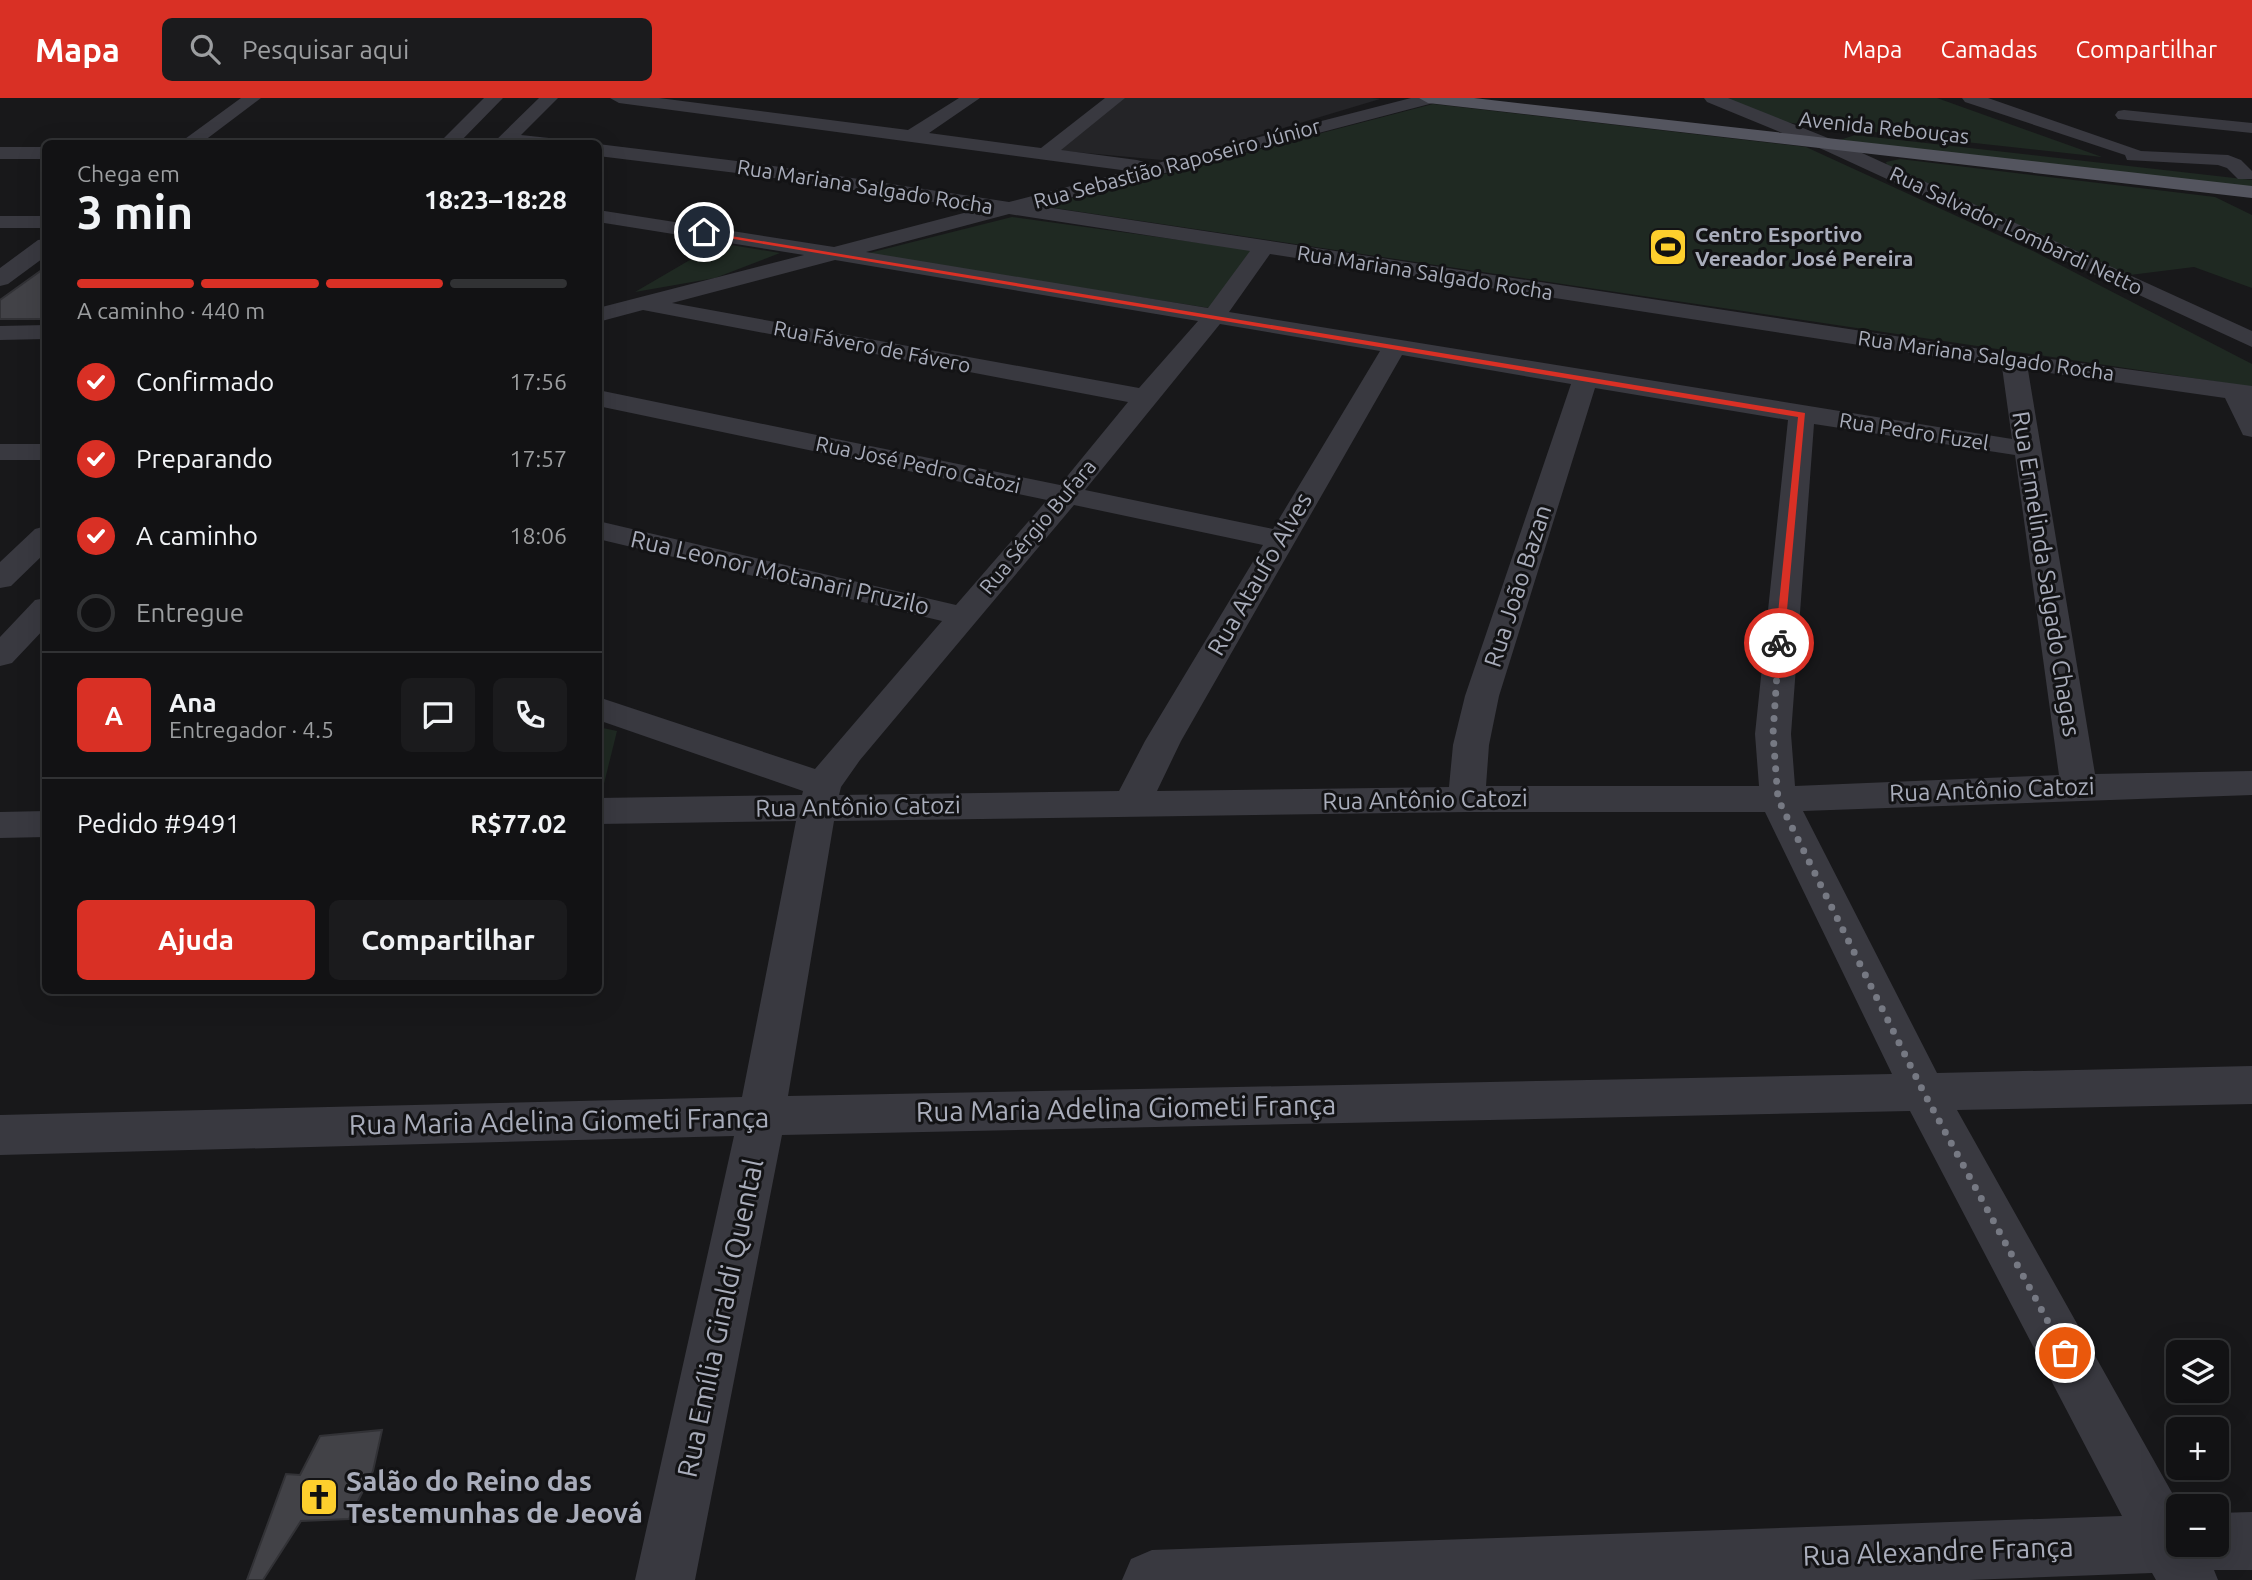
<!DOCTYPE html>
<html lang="pt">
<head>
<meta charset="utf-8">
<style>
  :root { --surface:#121214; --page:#1b1b1d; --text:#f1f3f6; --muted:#9c9ea0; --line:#313234; --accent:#d93025 }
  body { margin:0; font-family:Ubuntu,sans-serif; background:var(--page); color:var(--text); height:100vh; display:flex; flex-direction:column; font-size:26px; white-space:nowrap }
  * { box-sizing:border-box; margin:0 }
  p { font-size:23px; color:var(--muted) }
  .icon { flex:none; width:38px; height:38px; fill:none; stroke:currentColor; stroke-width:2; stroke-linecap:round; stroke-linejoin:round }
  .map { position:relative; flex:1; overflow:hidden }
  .drawer { position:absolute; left:42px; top:42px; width:560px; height:854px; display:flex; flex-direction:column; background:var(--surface); border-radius:10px; box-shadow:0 7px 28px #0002,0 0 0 2px var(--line) }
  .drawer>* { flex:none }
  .controls { position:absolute; left:2166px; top:1242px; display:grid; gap:14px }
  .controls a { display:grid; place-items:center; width:63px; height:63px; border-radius:10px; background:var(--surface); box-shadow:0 7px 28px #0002,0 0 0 2px var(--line); font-size:35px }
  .pin { position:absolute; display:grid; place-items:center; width:60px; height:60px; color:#fff; margin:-30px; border:4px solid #fff; border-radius:50%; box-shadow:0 2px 7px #0007 }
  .courier { position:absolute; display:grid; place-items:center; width:70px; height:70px; margin:-35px; border:5px solid #d93025; border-radius:50%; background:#fff; color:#222; box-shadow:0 2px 9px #0007 }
  .overview em { font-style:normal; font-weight:700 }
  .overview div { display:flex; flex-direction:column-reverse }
  .overview { display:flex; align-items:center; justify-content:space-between; height:119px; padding:0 35px }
  h1 { font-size:46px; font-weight:700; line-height:52px }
  .bar { display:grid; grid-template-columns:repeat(4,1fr); gap:10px 7px; align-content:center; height:84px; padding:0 35px }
  .bar i { height:9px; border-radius:5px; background:var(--line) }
  .bar .active { background:var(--accent) }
  .bar p { grid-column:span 4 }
  .line { display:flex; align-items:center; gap:18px; padding:0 35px; border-top:2px solid var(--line) }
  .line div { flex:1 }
  .round { display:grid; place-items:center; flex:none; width:74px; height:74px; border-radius:10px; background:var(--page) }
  ol { padding:0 35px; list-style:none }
  li { display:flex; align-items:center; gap:21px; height:77px }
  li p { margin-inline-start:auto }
  li .icon { padding:7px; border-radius:50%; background:var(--accent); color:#fff; stroke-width:4 }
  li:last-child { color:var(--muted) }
  li i { width:38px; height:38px; border:4px solid var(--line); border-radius:50% }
  .primary-button { display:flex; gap:14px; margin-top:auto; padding:14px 35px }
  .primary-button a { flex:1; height:80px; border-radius:10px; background:var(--accent); color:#fff; font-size:28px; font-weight:700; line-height:80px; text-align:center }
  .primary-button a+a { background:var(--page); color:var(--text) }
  header { display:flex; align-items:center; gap:42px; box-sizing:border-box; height:98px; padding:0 35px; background:var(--accent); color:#fff }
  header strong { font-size:33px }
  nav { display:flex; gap:38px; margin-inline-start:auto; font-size:24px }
  .search { width:490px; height:63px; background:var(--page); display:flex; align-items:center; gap:18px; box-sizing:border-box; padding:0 24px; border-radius:10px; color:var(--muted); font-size:26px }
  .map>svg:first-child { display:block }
  .built { fill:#242427 }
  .green { fill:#1f2922 }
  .building { fill:#424247; stroke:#323236; stroke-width:2 }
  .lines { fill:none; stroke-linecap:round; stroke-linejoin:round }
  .minor { fill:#393940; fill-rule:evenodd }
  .major { fill:#54555f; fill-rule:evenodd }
  .route { fill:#d93025 }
  .done { stroke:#767983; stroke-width:7; stroke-dasharray:0 12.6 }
  .labels { text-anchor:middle; stroke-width:6; stroke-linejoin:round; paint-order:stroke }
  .far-street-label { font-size:21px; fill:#a9adbb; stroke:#131315 }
  .far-poi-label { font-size:21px; font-weight:bold; fill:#a9adbb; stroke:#131315; text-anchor:start }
  .street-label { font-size:24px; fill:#a9adbb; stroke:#131315 }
  .near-street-label { font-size:28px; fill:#a9adbb; stroke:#131315 }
  .near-poi-label { font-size:28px; font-weight:bold; fill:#a9adbb; stroke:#131315; text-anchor:start }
</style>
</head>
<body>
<header>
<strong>Mapa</strong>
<div class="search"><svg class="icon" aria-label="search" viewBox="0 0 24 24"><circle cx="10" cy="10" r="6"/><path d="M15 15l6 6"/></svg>Pesquisar aqui</div>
<nav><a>Mapa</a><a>Camadas</a><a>Compartilhar</a></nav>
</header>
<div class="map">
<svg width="2252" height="1482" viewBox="0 0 2252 1482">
  <rect width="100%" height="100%" fill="#18181a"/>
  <path class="built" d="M1119,0H1371L1380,1L1173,63L1053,52Z"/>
  <path class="green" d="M1709,0H1937L2102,59L1764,22Z
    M1433,6L1806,49L2035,154L2252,266V289L1041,108Z
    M1855,37L2252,82V91L1840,42Z
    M1900,61L2215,99L2252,117V190L2194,169L2130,177L2104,169L2079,154L1887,68L1886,64Z
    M1012,119L1252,152L1216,211L865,156Z
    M719,145L780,155L715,180L635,194Z
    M598,629L617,633L598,710Z"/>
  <path class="building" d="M46,169V221H0V202Z
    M382,1332L373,1373L349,1421L301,1423L263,1482H247L286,1376L300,1377L320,1338Z"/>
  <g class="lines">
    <path class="minor" d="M241,0H261L200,46H178Z
      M484,0H503L458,46H438Z
      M539,0H558L521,37L549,40L558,46H492Z
      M610,0H659L908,32L959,0H980L929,35L1041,50L1105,0H1125L1061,52L1137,62L1144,64L1146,68L1411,0H1440L1437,4L1039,108L2014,256L2252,288V339L2243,337L2225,300L2028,272L2095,676L2252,673V697L1803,713L1937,975L2252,968V1006L1957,1012L2180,1409L2179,1447H2217V1415L2252,1414V1472H2214L2218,1482H2156L2152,1475L1969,1482H1122L1131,1461L1152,1452L2122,1418L1910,1013L782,1037L695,1482H635L734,1038L0,1057V1017L742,999L796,723L598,726V700L802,697L803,693L598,622V599L815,671L942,523L598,441V423L956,507L1047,402L598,308V292L1060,387L1128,304L643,212L598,224V210L804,157L598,124V112L834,149L979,111L753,77L598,58V46L753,65L1009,104L1129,73L619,5ZM1009,116L1250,153L1208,210L866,154ZM1270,156L2002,269L2012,341L1229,214ZM835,162L1198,223L1139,290L672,205ZM1220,226L1380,253L1273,431L1085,392ZM1402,257L1571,286L1465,598L1453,647L1449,689L1157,693L1181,643ZM1595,290L1788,322L1755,636L1759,688H1486L1489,647L1499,598ZM1814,326L2015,357L2059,677L1795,688L1791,636ZM1074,407L1263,447L1145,643L1119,693L839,697L841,689L860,662ZM1467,714H1765L1892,976L788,998L834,723Z
      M1704,0H1728L1838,44L2252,233V249L1824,52L1707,4Z
      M1962,0H1988L2141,53L2228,57L2241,62L2252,73V81H2238L2227,70L2218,67L2127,62L2125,57L1965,4Z
      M2124,12L2252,25V35L2118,21L2115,17L2118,13Z
      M0,49H46V61H0Z
      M0,118H46V130H0Z
      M46,141V158L8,186L0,188V170L38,142Z
      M46,227V241L0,242V228Z
      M0,346H46V362H0Z
      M46,428V454L11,488L0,490V464L35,431Z
      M46,500V529L12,565L0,568V539L35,502Z
      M46,713V739L0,740V714Z"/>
    <path class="major" d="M1419,0H1474L2252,88V100L1428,5Z"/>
  </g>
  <path class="route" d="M701,133L1805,315L1784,545L1779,547L1775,545L1798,319L704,136Z"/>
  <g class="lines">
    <path class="done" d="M1779,545L1773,636L1778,701L1923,993L2065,1255"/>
  </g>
  <defs>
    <symbol id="stadium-square" viewBox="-11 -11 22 22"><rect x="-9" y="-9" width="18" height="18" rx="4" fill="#fdcf2d" stroke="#131315"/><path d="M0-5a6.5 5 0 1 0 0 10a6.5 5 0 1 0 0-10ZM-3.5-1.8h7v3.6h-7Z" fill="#111"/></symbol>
    <symbol id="church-square" viewBox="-11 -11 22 22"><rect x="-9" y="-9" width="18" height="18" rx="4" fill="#fdcf2d" stroke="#131315"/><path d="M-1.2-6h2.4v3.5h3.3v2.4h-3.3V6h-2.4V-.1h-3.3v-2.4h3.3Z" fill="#111"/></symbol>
  </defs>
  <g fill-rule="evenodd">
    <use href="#stadium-square" x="1646" y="127" width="44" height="44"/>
    <use href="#church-square" x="297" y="1377" width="44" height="44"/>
  </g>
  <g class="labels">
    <g class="far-street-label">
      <text transform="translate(1884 30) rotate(6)" y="7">Avenida Rebouças</text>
      <text transform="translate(1177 66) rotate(-15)" y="7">Rua Sebastião Raposeiro Júnior</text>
      <text transform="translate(865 89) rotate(9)" y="7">Rua Mariana Salgado Rocha</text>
      <text transform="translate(2016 133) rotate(25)" y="7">Rua Salvador Lombardi Netto</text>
      <text transform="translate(1425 175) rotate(9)" y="7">Rua Mariana Salgado Rocha</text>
      <text transform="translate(872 249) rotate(11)" y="7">Rua Fávero de Fávero</text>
      <text transform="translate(1986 258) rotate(8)" y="7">Rua Mariana Salgado Rocha</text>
      <text transform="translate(1914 334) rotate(9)" y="7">Rua Pedro Fuzel</text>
      <text transform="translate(918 367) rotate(12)" y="7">Rua José Pedro Catozi</text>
      <text transform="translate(1038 429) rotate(-50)" y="7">Rua Sérgio Bufara</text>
    </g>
    <g class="far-poi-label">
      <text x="1695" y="144">Centro Esportivo<tspan x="1695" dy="24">Vereador José Pereira</tspan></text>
    </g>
    <g class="street-label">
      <text transform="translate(780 475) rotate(13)" y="8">Rua Leonor Motanari Pruzilo</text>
      <text transform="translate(1260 476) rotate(-60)" y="8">Rua Ataufo Alves</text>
      <text transform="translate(2046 476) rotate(81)" y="8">Rua Ermelinda Salgado Chagas</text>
      <text transform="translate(1518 488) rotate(-72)" y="8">Rua João Bazan</text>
      <text transform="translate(1992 692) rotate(-2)" y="8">Rua Antônio Catozi</text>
      <text transform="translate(1425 702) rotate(-1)" y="8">Rua Antônio Catozi</text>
      <text transform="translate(858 709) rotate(-1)" y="8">Rua Antônio Catozi</text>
    </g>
    <g class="near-street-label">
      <text transform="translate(1126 1010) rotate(-1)" y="10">Rua Maria Adelina Giometi França</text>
      <text transform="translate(559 1023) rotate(-1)" y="10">Rua Maria Adelina Giometi França</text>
      <text transform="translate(720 1220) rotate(-78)" y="10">Rua Emília Giraldi Quental</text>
      <text transform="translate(1938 1453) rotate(-2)" y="10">Rua Alexandre França</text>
    </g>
    <g class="near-poi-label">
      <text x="346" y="1393">Salão do Reino das<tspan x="346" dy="32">Testemunhas de Jeová</tspan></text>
    </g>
  </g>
</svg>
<div class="controls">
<a><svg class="icon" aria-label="layers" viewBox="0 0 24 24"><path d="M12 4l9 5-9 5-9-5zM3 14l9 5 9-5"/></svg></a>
<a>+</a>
<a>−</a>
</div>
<div class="pin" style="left:2065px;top:1255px;background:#ea580c"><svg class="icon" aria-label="bag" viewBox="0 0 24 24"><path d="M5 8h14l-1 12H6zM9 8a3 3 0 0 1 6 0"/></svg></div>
<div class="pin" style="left:704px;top:134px;background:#1f2937"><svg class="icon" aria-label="home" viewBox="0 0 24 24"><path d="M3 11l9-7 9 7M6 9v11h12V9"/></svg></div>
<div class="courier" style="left:1779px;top:545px"><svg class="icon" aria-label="bike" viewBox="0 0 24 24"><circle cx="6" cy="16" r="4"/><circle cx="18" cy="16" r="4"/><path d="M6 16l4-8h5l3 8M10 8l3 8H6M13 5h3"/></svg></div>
<section class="drawer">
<div class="overview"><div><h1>3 min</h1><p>Chega em</p></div><em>18:23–18:28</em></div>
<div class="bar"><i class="active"></i><i class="active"></i><i class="active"></i><i></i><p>A caminho · 440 m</p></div>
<ol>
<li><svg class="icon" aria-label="check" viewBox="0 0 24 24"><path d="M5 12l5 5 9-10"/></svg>Confirmado<p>17:56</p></li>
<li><svg class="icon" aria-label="check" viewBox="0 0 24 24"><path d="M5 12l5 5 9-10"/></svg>Preparando<p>17:57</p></li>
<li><svg class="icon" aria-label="check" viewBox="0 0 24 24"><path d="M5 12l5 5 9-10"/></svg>A caminho<p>18:06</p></li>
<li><i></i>Entregue</li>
</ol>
<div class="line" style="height:126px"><b class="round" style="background:var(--accent);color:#fff">A</b><div><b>Ana</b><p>Entregador · 4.5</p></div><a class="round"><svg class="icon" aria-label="chat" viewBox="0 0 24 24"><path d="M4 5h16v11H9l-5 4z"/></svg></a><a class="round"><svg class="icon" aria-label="phone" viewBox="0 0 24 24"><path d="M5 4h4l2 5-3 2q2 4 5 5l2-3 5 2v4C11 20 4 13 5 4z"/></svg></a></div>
<div class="line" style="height:91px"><div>Pedido #9491</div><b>R$77.02</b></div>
<div class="primary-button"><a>Ajuda</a><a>Compartilhar</a></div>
</section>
</div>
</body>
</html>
